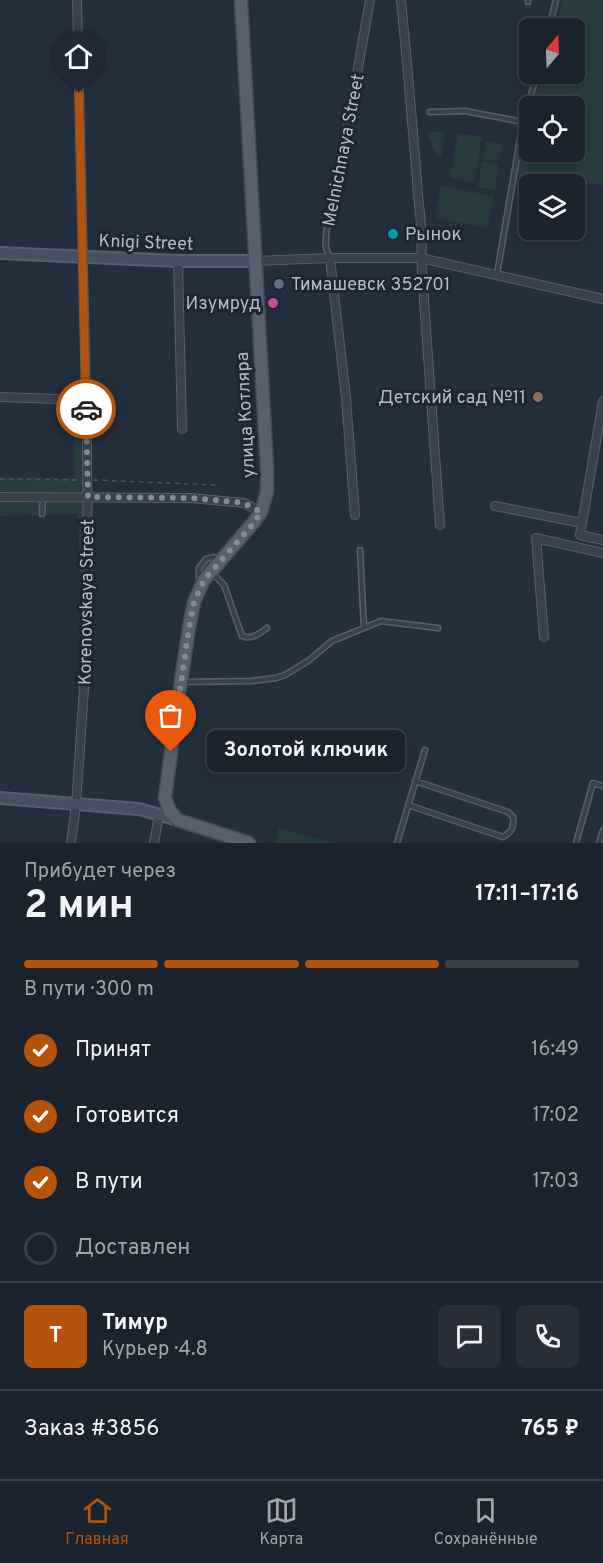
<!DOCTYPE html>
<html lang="ru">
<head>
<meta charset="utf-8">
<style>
  :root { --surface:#1b232e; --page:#282f3a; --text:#f1f3f6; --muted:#a0a4aa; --line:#39404a; --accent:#b45309 }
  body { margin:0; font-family:Overpass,sans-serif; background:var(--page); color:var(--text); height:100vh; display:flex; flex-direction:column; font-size:22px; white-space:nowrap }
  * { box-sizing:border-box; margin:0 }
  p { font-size:20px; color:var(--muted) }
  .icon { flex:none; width:33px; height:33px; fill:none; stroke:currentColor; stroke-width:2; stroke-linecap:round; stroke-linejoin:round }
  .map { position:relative; height:843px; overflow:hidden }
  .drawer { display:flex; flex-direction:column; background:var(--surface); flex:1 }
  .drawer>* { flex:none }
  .needle { width:39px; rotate:19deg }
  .buttons { position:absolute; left:519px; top:18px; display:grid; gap:12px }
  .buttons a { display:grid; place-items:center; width:66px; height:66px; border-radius:9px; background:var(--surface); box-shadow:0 3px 9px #0003,0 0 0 2px var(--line); font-size:30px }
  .pin { position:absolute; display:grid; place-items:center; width:51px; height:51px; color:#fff; margin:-62px -26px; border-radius:50% 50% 50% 0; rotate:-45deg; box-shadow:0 0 6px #0007 }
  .pin .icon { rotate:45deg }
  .courier { position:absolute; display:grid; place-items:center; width:60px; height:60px; margin:-30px; border:4px solid #b45309; border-radius:50%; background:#fff; color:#222; box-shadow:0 2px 8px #0007 }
  .bubble { position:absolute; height:42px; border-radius:9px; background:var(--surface); box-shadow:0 3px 9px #0003,0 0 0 2px var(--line); font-size:20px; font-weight:700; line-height:42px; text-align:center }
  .summary em { font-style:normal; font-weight:700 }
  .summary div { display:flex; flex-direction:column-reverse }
  .summary { display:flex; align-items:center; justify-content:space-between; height:102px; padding:0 24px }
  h1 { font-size:39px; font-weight:700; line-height:45px }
  .bar { display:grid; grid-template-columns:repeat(4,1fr); gap:9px 6px; align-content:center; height:72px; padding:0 24px }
  .bar i { height:8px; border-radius:4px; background:var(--line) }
  .bar .on { background:var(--accent) }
  .bar p { grid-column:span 4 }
  .line { display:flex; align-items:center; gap:15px; padding:0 24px; border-top:2px solid var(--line) }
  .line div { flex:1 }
  .round { display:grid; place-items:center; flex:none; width:63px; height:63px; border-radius:9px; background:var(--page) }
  ol { padding:0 24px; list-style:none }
  li { display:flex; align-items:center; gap:18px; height:66px }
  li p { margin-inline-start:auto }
  li .icon { padding:6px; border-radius:50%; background:var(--accent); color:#fff; stroke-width:4 }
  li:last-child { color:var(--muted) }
  li i { width:33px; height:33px; border:3px solid var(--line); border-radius:50% }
  .tab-bar { display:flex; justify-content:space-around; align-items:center; height:84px; border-top:2px solid var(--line); background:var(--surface); font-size:16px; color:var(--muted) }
  .tab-bar a { display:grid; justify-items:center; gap:3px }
  .tab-bar .on { color:var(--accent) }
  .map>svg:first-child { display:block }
  .green { fill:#263c3f }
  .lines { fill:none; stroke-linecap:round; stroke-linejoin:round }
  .lane-casing { stroke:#565f6c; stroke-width:7 }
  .street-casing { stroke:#565f6c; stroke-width:10 }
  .secondary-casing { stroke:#565f6c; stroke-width:14 }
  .primary-casing { stroke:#414a57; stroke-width:15 }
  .path { stroke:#44595c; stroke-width:1.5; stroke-dasharray:4.5 4.5; stroke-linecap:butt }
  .lane { stroke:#38414e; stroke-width:4 }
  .street { stroke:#38414e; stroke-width:8 }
  .secondary { stroke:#465061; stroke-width:10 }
  .primary { stroke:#56606e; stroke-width:12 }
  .done { stroke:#828b98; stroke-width:6; stroke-dasharray:0 10.8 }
  .route { stroke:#b45309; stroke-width:8 }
  .culture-dot { fill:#0f9aa8; stroke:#1d2633; stroke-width:2 }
  .service-dot { fill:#5c6f8a; stroke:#1d2633; stroke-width:2 }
  .hotel-dot { fill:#d1479c; stroke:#1d2633; stroke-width:2 }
  .education-dot { fill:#8d6e63; stroke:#1d2633; stroke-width:2 }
  .labels { text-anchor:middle; stroke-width:6; stroke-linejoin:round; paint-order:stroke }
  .street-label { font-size:18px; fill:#b4bcc9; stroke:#1d2633 }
  .poi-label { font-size:18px; fill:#b4bcc9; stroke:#1d2633; text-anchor:start }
</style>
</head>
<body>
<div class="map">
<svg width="603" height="843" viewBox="0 0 603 843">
  <rect width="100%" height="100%" fill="#242f3e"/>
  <path class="green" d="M563,0H603V185L518,173L529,119L530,152H574V106H533L542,74H574V28H555Z
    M426,132H445L441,157H438Z
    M458,133L482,137L474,182L450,178Z
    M486,141L502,144L499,161L483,159Z
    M482,162L499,164L495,190L478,187Z
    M441,186L494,196L487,228L435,218Z
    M72,402L81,403L82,405L85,491L82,495H0V478H75Z
    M0,500L80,501L84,504L85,576L80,577L78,514L0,516Z
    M279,828L282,829L333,843H276V838Z"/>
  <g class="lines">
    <defs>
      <path id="lane" d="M528,2V0
        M549,28L556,0
        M430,112L465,111L523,122
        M330,258C329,254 327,251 326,248C324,237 331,203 336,193
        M497,274L523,122L537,74
        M42,514L43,497
        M360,550L364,628
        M213,574L224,585L242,636C251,640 259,634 267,628
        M199,580V568L206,559L213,557L219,560
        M185,682L251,681L276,678L285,675L308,661L332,641L381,621L438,628
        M408,805L503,837C512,832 514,827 513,817L508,812L415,781
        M397,843L425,750
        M576,843L593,783L603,786
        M599,843L603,830"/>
      <path id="street" d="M401,0C407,60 412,120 417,180C418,206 424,231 421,258L440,525
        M336,193L370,0
        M330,258L346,398L355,515
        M178,261L182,429
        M255,261L330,258H421L603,299
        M0,397L86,400
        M603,401L580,535L603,540
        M0,497L191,498L244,503L261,512
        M495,506L582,523
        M544,637L536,538L603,553
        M71,843L76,805L88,631L87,446L77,0
        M154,843L159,815"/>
      <path id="secondary" d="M0,253L178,261H255
        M0,798L139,809L178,820"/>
      <path id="primary" d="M241,0L267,468V492L261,512L253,523L204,580L194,602L189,628L175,721L165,798L170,811L178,820L249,843"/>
    </defs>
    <use href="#lane" class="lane-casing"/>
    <use href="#street" class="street-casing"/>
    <use href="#secondary" class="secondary-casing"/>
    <use href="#primary" class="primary-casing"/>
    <path class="path" d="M0,479L80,480
      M94,480L216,485"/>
    <use href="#lane" class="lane"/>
    <use href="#street" class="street"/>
    <use href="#secondary" class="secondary"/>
    <use href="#primary" class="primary"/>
  </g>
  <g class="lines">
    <path class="done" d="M86,409L88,497L191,498L244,503L261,512L253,524L204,580L194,602L189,628L171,752"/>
    <path class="route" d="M79,93L86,409"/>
  </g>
  <circle class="culture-dot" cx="393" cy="234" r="6"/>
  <circle class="service-dot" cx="279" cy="284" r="6"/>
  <circle class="hotel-dot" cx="273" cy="303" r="6"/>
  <circle class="education-dot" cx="538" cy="397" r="6"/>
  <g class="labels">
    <g class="street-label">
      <text transform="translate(343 150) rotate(-79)" y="6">Melnichnaya Street</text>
      <text transform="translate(146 242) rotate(2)" y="6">Knigi Street</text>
      <text transform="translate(245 415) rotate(-93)" y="6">улица Котляра</text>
      <text transform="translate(86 602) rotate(-89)" y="6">Korenovskaya Street</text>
    </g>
    <g class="poi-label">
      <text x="405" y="240">Рынок</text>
      <text x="291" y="290">Тимашевск 352701</text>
      <text x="261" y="309" text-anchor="end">Изумруд</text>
      <text x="526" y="403" text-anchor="end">Детский сад №11</text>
    </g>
  </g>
</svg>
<div class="buttons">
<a><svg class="needle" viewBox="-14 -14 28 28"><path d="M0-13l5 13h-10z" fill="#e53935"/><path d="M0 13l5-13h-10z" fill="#a0a4aa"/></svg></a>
<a><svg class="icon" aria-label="locate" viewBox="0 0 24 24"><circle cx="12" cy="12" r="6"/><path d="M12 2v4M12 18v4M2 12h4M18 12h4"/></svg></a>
<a><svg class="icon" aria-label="layers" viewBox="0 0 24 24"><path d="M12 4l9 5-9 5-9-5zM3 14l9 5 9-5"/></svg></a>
</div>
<div class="pin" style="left:171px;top:752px;background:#ea580c"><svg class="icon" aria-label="bag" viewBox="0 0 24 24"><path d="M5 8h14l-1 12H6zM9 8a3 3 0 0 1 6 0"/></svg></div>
<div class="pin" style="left:79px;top:93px;background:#1f2937"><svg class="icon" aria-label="home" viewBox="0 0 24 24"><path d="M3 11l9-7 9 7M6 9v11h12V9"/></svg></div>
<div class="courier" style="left:86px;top:409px"><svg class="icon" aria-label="car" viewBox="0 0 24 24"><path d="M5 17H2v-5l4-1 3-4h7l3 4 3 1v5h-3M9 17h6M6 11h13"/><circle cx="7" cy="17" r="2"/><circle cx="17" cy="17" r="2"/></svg></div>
<div class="bubble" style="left:207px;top:730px;width:198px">Золотой ключик</div>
</div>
<section class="drawer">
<div class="summary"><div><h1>2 мин</h1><p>Прибудет через</p></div><em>17:11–17:16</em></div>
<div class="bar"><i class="on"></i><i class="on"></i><i class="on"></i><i></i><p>В пути · 300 m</p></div>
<ol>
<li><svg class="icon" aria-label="check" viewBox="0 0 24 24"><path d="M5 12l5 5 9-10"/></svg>Принят<p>16:49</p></li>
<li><svg class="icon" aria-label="check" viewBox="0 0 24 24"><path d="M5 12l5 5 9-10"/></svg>Готовится<p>17:02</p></li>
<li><svg class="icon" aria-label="check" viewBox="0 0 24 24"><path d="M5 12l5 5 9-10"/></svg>В пути<p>17:03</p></li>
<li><i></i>Доставлен</li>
</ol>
<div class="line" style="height:108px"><b class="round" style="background:var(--accent);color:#fff">Т</b><div><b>Тимур</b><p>Курьер · 4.8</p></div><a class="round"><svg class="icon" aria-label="chat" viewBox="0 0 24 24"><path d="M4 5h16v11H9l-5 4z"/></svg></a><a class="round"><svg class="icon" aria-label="phone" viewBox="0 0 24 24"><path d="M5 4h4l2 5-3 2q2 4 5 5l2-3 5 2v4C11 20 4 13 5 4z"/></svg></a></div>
<div class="line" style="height:78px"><div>Заказ #3856</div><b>765 ₽</b></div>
</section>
<nav class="tab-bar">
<a class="on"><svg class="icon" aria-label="home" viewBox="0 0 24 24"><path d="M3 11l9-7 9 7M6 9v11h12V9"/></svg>Главная</a>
<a><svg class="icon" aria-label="map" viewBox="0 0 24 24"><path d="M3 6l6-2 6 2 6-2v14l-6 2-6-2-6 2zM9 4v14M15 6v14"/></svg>Карта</a>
<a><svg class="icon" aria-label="saved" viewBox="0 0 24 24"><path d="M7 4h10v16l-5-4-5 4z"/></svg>Сохранённые</a>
</nav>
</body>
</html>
